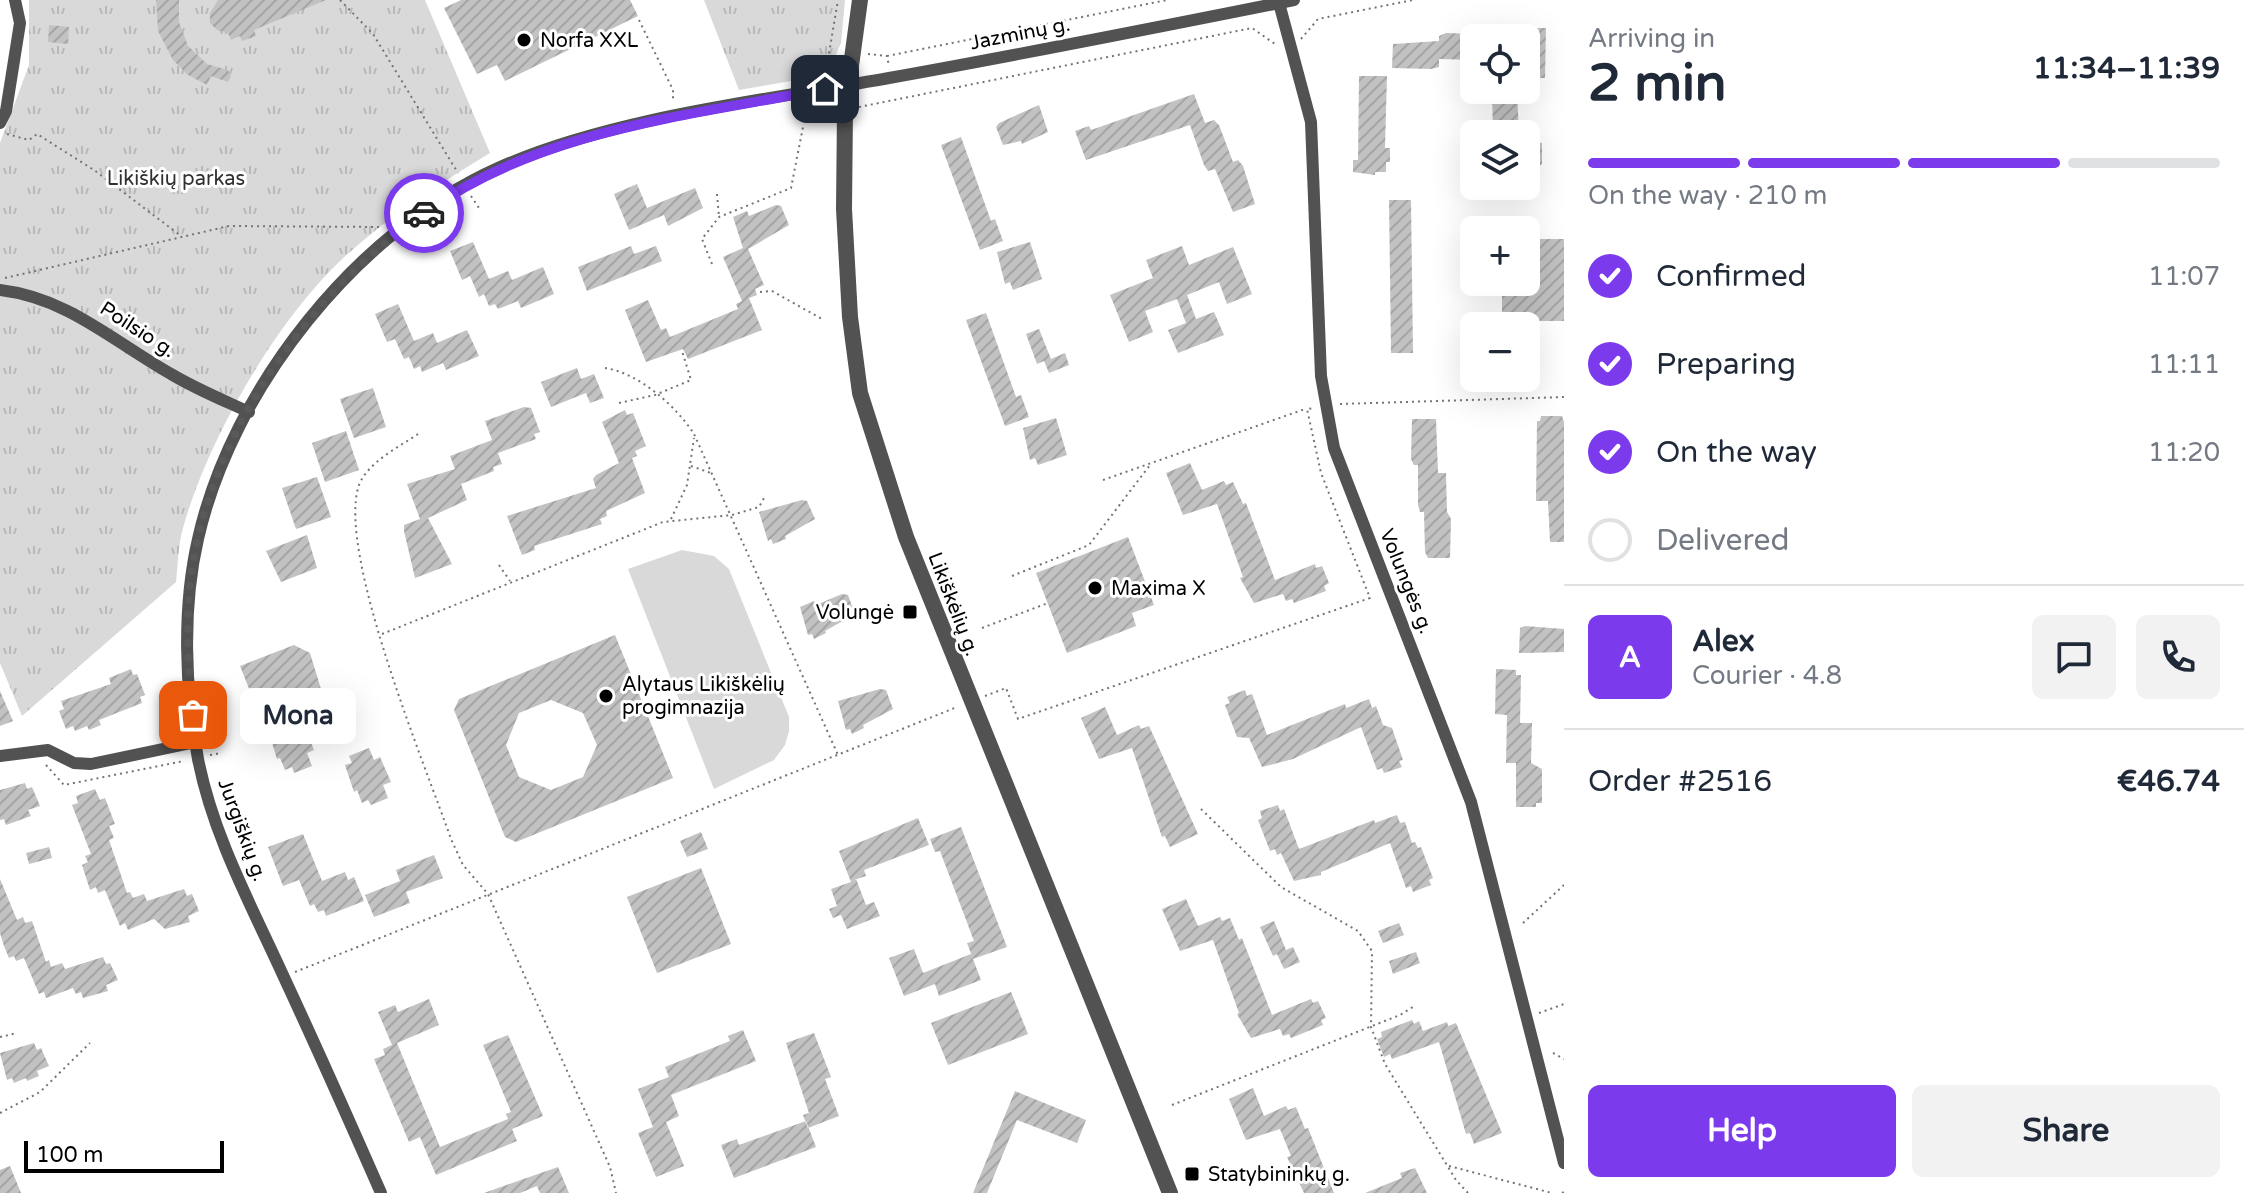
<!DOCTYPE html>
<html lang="en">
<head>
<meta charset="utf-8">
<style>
  :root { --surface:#fff; --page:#f2f2f3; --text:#1f2937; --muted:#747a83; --line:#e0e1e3; --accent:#7c3aed }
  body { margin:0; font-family:"Varela Round",sans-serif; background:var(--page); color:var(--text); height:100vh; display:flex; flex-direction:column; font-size:30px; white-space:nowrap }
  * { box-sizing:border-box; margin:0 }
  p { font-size:26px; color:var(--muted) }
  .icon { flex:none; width:44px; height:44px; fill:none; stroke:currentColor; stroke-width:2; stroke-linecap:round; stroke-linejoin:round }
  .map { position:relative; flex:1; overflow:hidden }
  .drawer { display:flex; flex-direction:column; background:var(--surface); width:680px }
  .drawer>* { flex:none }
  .buttons { position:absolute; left:1460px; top:24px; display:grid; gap:16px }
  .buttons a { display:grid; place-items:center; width:80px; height:80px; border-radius:12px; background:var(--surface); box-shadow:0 8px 32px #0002; font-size:40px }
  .scale { position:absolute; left:24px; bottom:20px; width:200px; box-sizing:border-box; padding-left:8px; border:4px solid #000; border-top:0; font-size:22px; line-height:28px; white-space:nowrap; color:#000; -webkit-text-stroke:6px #fff; paint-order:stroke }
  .pin { position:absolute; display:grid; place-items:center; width:68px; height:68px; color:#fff; margin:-34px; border-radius:16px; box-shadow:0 4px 12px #0006 }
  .courier { position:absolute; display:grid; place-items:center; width:80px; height:80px; margin:-40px; border:6px solid #7c3aed; border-radius:50%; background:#fff; color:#222; box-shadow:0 2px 10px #0007 }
  .bubble { position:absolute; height:56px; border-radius:12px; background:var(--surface); box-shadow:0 8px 32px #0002; font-size:26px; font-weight:700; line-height:56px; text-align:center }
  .headline em { font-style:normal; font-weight:700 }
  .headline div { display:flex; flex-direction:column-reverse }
  .headline { display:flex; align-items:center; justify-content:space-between; height:136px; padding:0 24px }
  h1 { font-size:52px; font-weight:700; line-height:60px }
  .bar { display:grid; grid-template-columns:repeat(4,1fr); gap:12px 8px; align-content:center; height:96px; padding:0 24px }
  .bar i { height:10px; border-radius:6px; background:var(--line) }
  .bar .selected { background:var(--accent) }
  .bar p { grid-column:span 4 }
  .line { display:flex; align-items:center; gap:20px; padding:0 24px; border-top:2px solid var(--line) }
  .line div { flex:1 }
  .round { display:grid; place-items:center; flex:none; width:84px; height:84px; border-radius:12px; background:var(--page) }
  ol { padding:0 24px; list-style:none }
  li { display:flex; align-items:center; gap:24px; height:88px }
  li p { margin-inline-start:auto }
  li .icon { padding:8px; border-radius:50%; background:var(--accent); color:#fff; stroke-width:4 }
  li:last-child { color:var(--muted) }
  li i { width:44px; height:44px; border:4px solid var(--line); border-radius:50% }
  .cta { display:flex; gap:16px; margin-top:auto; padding:16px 24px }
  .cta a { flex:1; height:92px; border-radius:12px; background:var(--accent); color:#fff; font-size:32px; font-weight:700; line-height:92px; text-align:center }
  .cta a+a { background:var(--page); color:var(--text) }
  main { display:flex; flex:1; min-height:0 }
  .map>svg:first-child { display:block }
  .park { fill:url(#park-tufts) }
  .pitch { fill:#d9d9d9 }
  .building { fill:url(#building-hatch); fill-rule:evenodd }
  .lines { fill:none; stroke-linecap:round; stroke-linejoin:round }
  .path { stroke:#747474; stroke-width:2; stroke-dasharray:2 4; stroke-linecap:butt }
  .minor { stroke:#525252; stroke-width:12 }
  .tertiary { stroke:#525252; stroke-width:16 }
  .done { stroke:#595959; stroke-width:8; stroke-dasharray:0 14.4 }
  .route { stroke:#7c3aed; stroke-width:10 }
  .poi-dot { fill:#000; stroke:#fff; stroke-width:3 }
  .labels { text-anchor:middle; stroke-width:6; stroke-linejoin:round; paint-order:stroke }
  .street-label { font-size:20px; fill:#000; stroke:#fff }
  .poi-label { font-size:20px; fill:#000; stroke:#fff; text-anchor:start }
  .park-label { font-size:20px; fill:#303030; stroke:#fff }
</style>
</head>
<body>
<main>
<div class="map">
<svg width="1564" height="1193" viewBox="0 0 1564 1193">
  <defs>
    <pattern id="park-tufts" width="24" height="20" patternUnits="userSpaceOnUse" patternTransform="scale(2)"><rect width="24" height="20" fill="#d9d9d9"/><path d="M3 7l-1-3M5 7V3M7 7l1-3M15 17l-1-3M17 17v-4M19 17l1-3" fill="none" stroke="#b8b8b8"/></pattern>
    <pattern id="building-hatch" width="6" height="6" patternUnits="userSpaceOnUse" patternTransform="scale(2)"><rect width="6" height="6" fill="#c2c2c2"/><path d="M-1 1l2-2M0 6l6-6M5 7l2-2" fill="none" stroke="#a5a5a5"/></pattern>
  </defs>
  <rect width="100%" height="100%" fill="#fff"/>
  <path class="park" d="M29,0H425L490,153C437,185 383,220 338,263C273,326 207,441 183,528C178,545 178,565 176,582L22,716L0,663V143L29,65Z
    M704,0H845L841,43L833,61L817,73L797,80L739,90Z"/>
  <path class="pitch" d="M682,550L714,556L729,569L789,717V731L785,745L774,760L714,789L628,569Z"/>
  <path class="building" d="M156,0H179V22L188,46L207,64L228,70L231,76L228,82L211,76L207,85L188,75L173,60L158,31Z
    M218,0H326L254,30L256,36L242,41L240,36L231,40L228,33L217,30L210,23V13Z
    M461,0H630L638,16L505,81L497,65L477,74L444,8Z
    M49,25L69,27L68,44L48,42Z
    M1531,28H1546L1545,78H1531Z
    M1446,33L1474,34V60L1439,59V67L1431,69L1392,68L1393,44L1439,41V36Z
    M1359,76H1387L1385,148H1390V162H1386V172H1375V175L1353,172V160H1358Z
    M1492,90H1517L1519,134H1493Z
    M1194,94L1205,123L1214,120L1219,125L1233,162L1238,160L1243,166L1255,204L1233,212L1215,169L1208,171L1204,165L1190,125L1086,160L1075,131L1089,126L1091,130Z
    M1039,105L1048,132L1022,144L1021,141L1003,145L996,127L999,123Z
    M961,137L991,221L995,219L1003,241L980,250L941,145Z
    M1526,140L1542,143V164L1537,168H1526Z
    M637,184L647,208L695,188L703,208L668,226L664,215L629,230L614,194Z
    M1389,200H1411L1413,353H1391Z
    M776,205L781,206L789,225L748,249L764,285L755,289L757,295L749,298L762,330L688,359L683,349L646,362L625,310L648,300L661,330L666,328L670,337L738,309L736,304L742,301L723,257L743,248L733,217L747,211L749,216Z
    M1526,239H1564V321H1502V282H1526Z
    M473,242L489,279L508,271L512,280L543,267L554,294L521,308L518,301L498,309L495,304L489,306L484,294L479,297L470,276L462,280L450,251Z
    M1030,242L1042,279L1013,290L1010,282L1005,284L997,252Z
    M631,246L634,254L656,246L662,261L587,291L578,267Z
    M1182,246L1189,265L1233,247L1252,294L1227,304L1219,282L1187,295L1196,319L1214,312L1224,335L1178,353L1168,330L1186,323L1177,299L1145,311L1153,332L1129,342L1110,295L1153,278L1146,260Z
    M398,304L414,341L433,333L437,343L467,330L479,356L446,370L443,363L422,372L420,366L414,369L409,357L404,359L395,339L387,342L375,314Z
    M986,313L1016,397L1021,395L1029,417L1005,426L966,320Z
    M1039,329L1051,359L1065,353L1069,365L1049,373L1044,361L1037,364L1026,334Z
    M577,368L581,379L594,374L604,398L590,403L586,393L551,407L541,382Z
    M373,388L386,427L354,438L340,399Z
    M524,407L531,408L540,432L534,434L536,439L498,453L502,464L493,467L494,471L461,484L467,500L428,518L452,564L415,578L404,531V525L420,519L407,484L455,469L450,456L492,440L485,421Z
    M625,410L627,415L633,413L646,446L635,451L637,456L632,458L645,493L606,511L607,516L600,519L602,524L534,546L535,550L522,555L507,516L596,488L593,479L596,475L619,463L602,422Z
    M1541,416H1562L1564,422V542H1550L1548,501H1536L1537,421H1540Z
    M1056,418L1067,455L1038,465L1035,458L1030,460L1023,428Z
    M1412,419H1436L1438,473H1446L1447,512L1451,519L1450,558H1428L1425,552L1424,512H1420L1418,505V465H1414L1411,459Z
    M346,431L359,470L325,482L312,443Z
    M1190,463L1202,490L1224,481L1226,485L1233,482L1243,504L1246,503L1275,580L1315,564L1316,568L1322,566L1329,583L1324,586L1326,591L1294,603L1292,599L1286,601L1283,594L1254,603L1240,578L1243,577L1217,504L1183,515L1166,473Z
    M317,477L331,517L296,529L282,488Z
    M802,500L807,501L815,519L785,536L786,539L773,544L771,539L768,541L759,512Z
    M307,535L317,568L281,582L266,551Z
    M1128,537L1154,605L1132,613L1136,626L1067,653L1036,573Z
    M842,594L848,595L855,614L825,631L826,633L814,639L812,634L808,635L800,607L814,601L816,605Z
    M1525,626L1564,629V652L1519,653L1520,628Z
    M615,635L673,778L516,842L505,837L454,710L459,699ZM551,700L583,713L597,745L583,777L551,790L519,777L506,745L519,713Z
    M294,645L310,653L324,699L298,709L314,750L307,753L312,766L294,773L292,767L285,770L280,758L277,759L269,733L275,730L262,698L254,701L240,666Z
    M131,669L133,675L137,674L145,695L140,697L142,703L99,720L101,725L89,730L87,726L75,731L73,726L66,729L59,711L64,709L61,701L111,684L109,678Z
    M1496,669L1516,670V675H1521L1520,723H1532L1531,763L1542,769V803H1536V807H1516V763H1506L1507,715L1495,714Z
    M880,689L886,690L893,709L863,725L864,728L852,734L850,729L846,730L838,701Z
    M1245,690L1247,696L1252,694L1267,735L1345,704L1346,708L1369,699L1372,708L1376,706L1383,725L1392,728L1403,760L1399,761L1402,767L1384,773L1382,768L1377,770L1361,727L1293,759L1262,767L1249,738L1237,737L1225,705L1230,703L1227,697Z
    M0,691L13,721L0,726Z
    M1105,707L1117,735L1139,725L1141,729L1149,726L1198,834L1170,847L1165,836L1162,837L1132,748L1099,759L1081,718Z
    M369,748L374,760L380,757L391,782L383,785L388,798L371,805L368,800L362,803L357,790L354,792L345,765L352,763L349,756Z
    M25,783L27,789L32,787L40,806L28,810L31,816L6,825L4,819L0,820V790Z
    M95,789L100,800L105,798L115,824L109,826L114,838L109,840L127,893L130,892L133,898L144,894L147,901L184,889L187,896L192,894L199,911L188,916L190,922L165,929L154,919L128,930L125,923L120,926L105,890L98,893L96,887L90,890L82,865L88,862L85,856L91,854L72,805L78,803L76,796Z
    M1278,805L1280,811L1284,809L1299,849L1374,820L1375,823L1397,815L1400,823L1405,822L1412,843L1415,842L1418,848L1421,847L1433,878L1429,880L1431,885L1413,892L1411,886L1406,888L1390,843L1321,872V875L1294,881L1281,853L1277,855L1275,849L1270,851L1258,820L1262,818L1260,811Z
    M918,818L929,845L864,870L866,876L851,881L856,879L866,905L874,902L880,916L847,929L841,915L833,918L829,909L837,906L831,889L851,882L839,851Z
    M961,827L1007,947L973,959L967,943L974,941L940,851L935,852L930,839Z
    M701,832L708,849L687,857L680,841Z
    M303,834L322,881L345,872L348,880L354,877L364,901L326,916L324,910L318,912L314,904L310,906L299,880L283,886L268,847Z
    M49,847L52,858L29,864L26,853Z
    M434,855L443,878L406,892L410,903L374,917L365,895L400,881L396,870Z
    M701,868L731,944L657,973L627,897Z
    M0,879L17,920L23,917L25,923L32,921L46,962L49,960L51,967L62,963L65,969L103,957L106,964L110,963L118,980L106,985L108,991L83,998L81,992L76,994L73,988L46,998L44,992L39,994L24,958L16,961L14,956L9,958L4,946L0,933Z
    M1186,899L1198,926L1220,917L1222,921L1230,918L1239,940L1242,938L1272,1015L1311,999L1313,1003L1318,1001L1326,1018L1321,1020L1323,1025L1291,1038L1289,1034L1283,1036L1280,1029L1251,1038L1237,1014L1239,1013L1213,940L1180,951L1162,909Z
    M1274,921L1286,950L1293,947L1300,962L1284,969L1277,954L1273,956L1260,927Z
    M1399,923L1404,935L1383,943L1378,931Z
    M914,949L923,973L971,954L981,980L939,996L935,984L904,996L889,958Z
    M1416,952L1420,963L1393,974L1389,961Z
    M1011,992L1028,1034L948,1065L931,1023Z
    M429,999L439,1025L397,1043L440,1147L508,1119L506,1114L511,1112L483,1045L508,1035L543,1116L512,1129L517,1141L436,1175L420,1137L409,1142L374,1059L385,1055L383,1049L392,1045L378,1012L395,1005L398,1012Z
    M1412,1020L1414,1024L1419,1021L1423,1031L1447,1022L1448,1026L1456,1023L1502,1133L1474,1144L1470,1133L1466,1134L1439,1042L1392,1059L1390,1054L1384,1057L1377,1039L1382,1037L1381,1032Z
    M743,1030L756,1061L671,1095L679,1116L666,1122L684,1166L656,1177L638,1133L653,1127L638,1089L669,1077L665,1067L730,1041L728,1036Z
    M814,1033L831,1077L825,1079L839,1116L808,1128L803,1115L809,1113L786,1043Z
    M34,1043L37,1050L41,1048L49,1066L37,1071L39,1076L27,1081L26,1078L14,1083L12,1078L7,1080L0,1053Z
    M1253,1088L1264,1116L1286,1106L1288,1110L1296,1107L1305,1129L1308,1128L1334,1193H1304L1287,1157L1291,1156L1280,1129L1246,1140L1229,1099Z
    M1015,1091L1086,1120L1077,1143L1017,1120L987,1193H973Z
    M806,1121L816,1147L734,1178L721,1145L737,1139L739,1145Z
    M10,1166L21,1193H0V1170Z
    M558,1167L569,1193H540L537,1186L520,1193H484Z
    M1415,1168L1427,1193H1365L1402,1178L1400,1173Z"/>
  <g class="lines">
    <path class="path" d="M340,0L373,34L458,173
      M639,20L673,90V101
      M1301,39L1318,19L1413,0
      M868,54L887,56L889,66
      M887,56L1167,0
      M825,77L838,0
      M859,107L1252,28L1275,44
      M7,134L29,140L37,134L94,170L181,236
      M717,194L719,217
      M471,196L479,208
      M712,264L702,239L719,217L791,188L803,127
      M5,278L229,226L381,227
      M760,292L772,291L822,319
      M605,368C639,373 676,406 694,434L838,755
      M619,403L655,395L691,380L682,351
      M1340,404L1564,397
      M418,434C399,447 368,462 359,485C336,552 426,767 451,839L463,865L488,894L610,1167L616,1193
      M691,466L711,473
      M1103,480L1305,409
      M671,519L687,485L694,438
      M499,565L510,581
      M1012,576L1089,545L1150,465
      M982,628L1048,603
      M382,634L663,522L732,515L759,507L764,498
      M985,696L1006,688L1018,719L1370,598L1321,473L1307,409L1314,408
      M210,755L221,753
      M46,765L64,785L184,761
      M1201,809L1281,887L1358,931L1372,951L1371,1027L1385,1064L1456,1180L1468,1193
      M1523,923L1564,885
      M295,972L957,707
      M1539,1013L1564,1004
      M0,1037L17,1033
      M1553,1053L1564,1059
      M1172,1105L1400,1015L1416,1005
      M0,1113L40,1092L90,1043
      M1449,1166L1552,1193
      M1562,1193L1564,1192"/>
    <path class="minor" d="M1279,3L1311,122L1321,376L1334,448L1471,802L1564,1163
      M0,123L6,111L20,23L15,0
      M0,290C68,298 114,342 171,374C196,389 223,400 249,412
      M0,756L48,750L74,763L91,764L196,742
      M381,1193C349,1120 316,1046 282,973C250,903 213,835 198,759C185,689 182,608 198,539C232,388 357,231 498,168C612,117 766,100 889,78C1024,54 1159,27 1294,0"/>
    <path class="tertiary" d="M860,0L845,110L844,209L850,317L860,393L906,537L1170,1193"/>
  </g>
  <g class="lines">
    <path class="done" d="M193,715C188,667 185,617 192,570C212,429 311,293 424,213"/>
    <path class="route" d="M424,213C541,129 688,116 825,89"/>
  </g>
  <g class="poi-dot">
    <circle cx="524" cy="40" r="8"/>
    <circle cx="1095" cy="588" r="8"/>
    <rect x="902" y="604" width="16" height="16" rx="4"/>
    <circle cx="606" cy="696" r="8"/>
    <rect x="1184" y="1166" width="16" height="16" rx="4"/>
  </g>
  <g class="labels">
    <g class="street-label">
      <text transform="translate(1020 33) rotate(-11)" y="7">Jazminų g.</text>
      <text transform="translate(138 329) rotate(33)" y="7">Poilsio g.</text>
      <text transform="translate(1407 581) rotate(68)" y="7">Volungės g.</text>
      <text transform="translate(954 604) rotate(69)" y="7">Likiškėlių g.</text>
      <text transform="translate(243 830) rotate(70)" y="7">Jurgiškių g.</text>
    </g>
    <g class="poi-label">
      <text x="540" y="47">Norfa XXL</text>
      <text x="1111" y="595">Maxima X</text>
      <text x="894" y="619" text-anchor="end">Volungė</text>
      <text x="622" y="691">Alytaus Likiškėlių<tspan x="622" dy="23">progimnazija</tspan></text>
      <text x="1208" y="1181">Statybininkų g.</text>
    </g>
    <g class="park-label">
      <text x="176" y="185">Likiškių parkas</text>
    </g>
  </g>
</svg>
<div class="buttons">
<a><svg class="icon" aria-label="locate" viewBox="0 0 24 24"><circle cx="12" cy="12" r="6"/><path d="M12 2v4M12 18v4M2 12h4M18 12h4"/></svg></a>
<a><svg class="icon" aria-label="layers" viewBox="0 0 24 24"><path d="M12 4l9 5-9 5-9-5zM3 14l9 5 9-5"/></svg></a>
<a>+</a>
<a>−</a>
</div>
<div class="scale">100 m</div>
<div class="pin" style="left:193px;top:715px;background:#ea580c"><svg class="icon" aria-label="bag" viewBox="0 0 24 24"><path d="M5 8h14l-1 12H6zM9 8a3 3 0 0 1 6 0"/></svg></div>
<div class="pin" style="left:825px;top:89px;background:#1f2937"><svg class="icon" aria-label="home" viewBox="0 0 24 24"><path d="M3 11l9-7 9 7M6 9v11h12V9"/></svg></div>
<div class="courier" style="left:424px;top:213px"><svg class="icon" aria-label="car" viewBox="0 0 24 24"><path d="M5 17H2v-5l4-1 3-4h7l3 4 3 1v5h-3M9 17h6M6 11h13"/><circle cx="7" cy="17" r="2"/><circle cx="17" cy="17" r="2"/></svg></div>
<div class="bubble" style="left:240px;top:688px;width:116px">Mona</div>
</div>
<section class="drawer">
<div class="headline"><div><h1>2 min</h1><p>Arriving in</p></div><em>11:34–11:39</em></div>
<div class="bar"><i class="selected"></i><i class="selected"></i><i class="selected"></i><i></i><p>On the way · 210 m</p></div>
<ol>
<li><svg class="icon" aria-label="check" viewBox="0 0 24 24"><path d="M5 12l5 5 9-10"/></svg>Confirmed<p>11:07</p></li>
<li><svg class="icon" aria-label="check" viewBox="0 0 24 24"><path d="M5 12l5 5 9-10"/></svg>Preparing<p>11:11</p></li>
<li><svg class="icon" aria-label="check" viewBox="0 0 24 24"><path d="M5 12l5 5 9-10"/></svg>On the way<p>11:20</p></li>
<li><i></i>Delivered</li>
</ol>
<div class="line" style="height:144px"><b class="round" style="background:var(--accent);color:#fff">A</b><div><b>Alex</b><p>Courier · 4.8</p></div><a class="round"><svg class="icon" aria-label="chat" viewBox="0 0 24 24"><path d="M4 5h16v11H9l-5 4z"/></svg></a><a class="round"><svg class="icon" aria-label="phone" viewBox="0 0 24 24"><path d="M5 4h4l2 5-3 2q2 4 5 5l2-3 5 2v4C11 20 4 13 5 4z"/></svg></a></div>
<div class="line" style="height:104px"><div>Order #2516</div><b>€46.74</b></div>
<div class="cta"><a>Help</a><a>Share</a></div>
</section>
</main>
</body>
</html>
